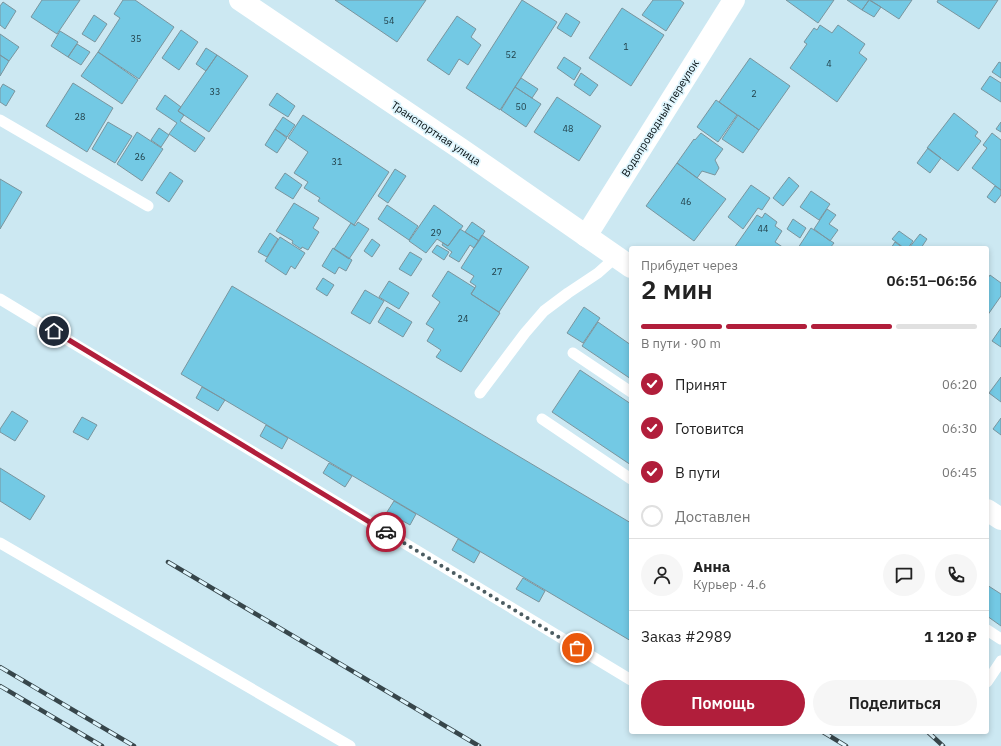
<!DOCTYPE html>
<html lang="ru">
<head>
<meta charset="utf-8">
<style>
  :root { --surface:#fff; --page:#f6f6f6; --text:#222; --muted:#767676; --line:#e0e0e0; --accent:#b11e3b }
  body { margin:0; font-family:"IBM Plex Sans",sans-serif; background:var(--page); color:var(--text); height:100vh; display:flex; flex-direction:column; font-size:15px; white-space:nowrap }
  * { box-sizing:border-box; margin:0 }
  p { font-size:13px; color:var(--muted) }
  .icon { flex:none; width:22px; height:22px; fill:none; stroke:currentColor; stroke-width:2; stroke-linecap:round; stroke-linejoin:round }
  .map { position:relative; flex:1; overflow:hidden }
  .sheet { position:absolute; left:629px; top:246px; width:360px; height:488px; display:flex; flex-direction:column; background:var(--surface); border-radius:4px; box-shadow:0 2px 6px #0003 }
  .sheet>* { flex:none }
  .pin { position:absolute; display:grid; place-items:center; width:34px; height:34px; color:#fff; margin:-17px; border:2px solid #fff; border-radius:50%; box-shadow:0 1px 4px #0007 }
  .courier { position:absolute; display:grid; place-items:center; width:40px; height:40px; margin:-20px; border:3px solid #b11e3b; border-radius:50%; background:#fff; color:#222; box-shadow:0 1px 5px #0007 }
  .head em { font-style:normal; font-weight:600 }
  .head div { display:flex; flex-direction:column-reverse }
  .head { display:flex; align-items:center; justify-content:space-between; height:68px; padding:0 12px }
  h1 { font-size:26px; font-weight:600; line-height:30px }
  .bar { display:grid; grid-template-columns:repeat(4,1fr); gap:6px 4px; align-content:center; height:48px; padding:0 12px }
  .bar i { height:5px; border-radius:3px; background:var(--line) }
  .bar .active { background:var(--accent) }
  .bar p { grid-column:span 4 }
  .line { display:flex; align-items:center; gap:10px; padding:0 12px; border-top:1px solid var(--line) }
  .line div { flex:1 }
  .round { display:grid; place-items:center; flex:none; width:42px; height:42px; border-radius:21px; background:var(--page) }
  ol { padding:0 12px; list-style:none }
  li { display:flex; align-items:center; gap:12px; height:44px }
  li p { margin-inline-start:auto }
  li .icon { padding:4px; border-radius:50%; background:var(--accent); color:#fff; stroke-width:4 }
  li:last-child { color:var(--muted) }
  li i { width:22px; height:22px; border:2px solid var(--line); border-radius:50% }
  .button { display:flex; gap:8px; margin-top:auto; padding:8px 12px }
  .button a { flex:1; height:46px; border-radius:24px; background:var(--accent); color:#fff; font-size:16px; font-weight:600; line-height:46px; text-align:center }
  .button a+a { background:var(--page); color:var(--text) }
  .map>svg:first-child { display:block }
  .building { fill:#73c9e4; stroke:#7a959e }
  .lines { fill:none; stroke-linecap:round; stroke-linejoin:round }
  .service { stroke:#fff; stroke-width:11 }
  .minor { stroke:#fff; stroke-width:22 }
  .tertiary { stroke:#fff; stroke-width:22 }
  .rail-casing { stroke:#37464b; stroke-width:4.5 }
  .rail { stroke:#def5fd; stroke-width:3; stroke-dasharray:9; stroke-linecap:butt }
  .done { stroke:#4b5c61; stroke-width:4; stroke-dasharray:0 7.2 }
  .route { stroke:#b11e3b; stroke-width:5 }
  .labels { text-anchor:middle; stroke-width:3.5; stroke-linejoin:round; paint-order:stroke }
  .number-label { font-size:9px; fill:#213e47 }
  .street-label { font-size:11px; fill:#061013; stroke:#def5fd }
</style>
</head>
<body>
<div class="map">
<svg width="1001" height="746" viewBox="0 0 1001 746">
  <rect width="100%" height="100%" fill="#cce8f2"/>
  <path class="building" d="M42,0H80L57,34L31,17Z
    M123,0H135L174,27L139,79L98,52L120,18L114,14Z
    M335,0H426L397,42Z
    M522,0L557,22L500,110L466,88Z
    M653,0H680L684,3L666,31L642,15Z
    M786,0H834L818,23Z
    M847,0H869L862,10Z
    M869,0L881,7L874,17L862,10Z
    M870,0H912L899,19Z
    M938,0H998L979,29L937,2Z
    M3,2L16,11L5,29L0,25V6Z
    M622,8L664,35L631,86L589,58Z
    M566,13L580,22L571,37L557,28Z
    M94,15L107,24L95,42L82,34Z
    M457,16L476,29L471,37L481,45L468,65L459,59L449,75L427,60Z
    M820,25L832,33L838,25L865,44L859,53L867,59L837,102L790,68L807,44L804,42L814,28L817,30Z
    M181,30L198,42L179,70L162,58Z
    M60,31L78,42L68,57L51,46Z
    M0,34L19,47L9,61L0,55Z
    M77,44L90,52L81,65L68,57Z
    M206,48L217,55L206,71L196,64Z
    M98,52L138,80L122,104L81,76Z
    M0,55L9,61L0,76Z
    M217,55L248,76L209,132L178,111Z
    M564,57L581,68L574,80L557,68Z
    M750,58L790,86L759,130L719,102Z
    M999,62L1001,63V78L992,72Z
    M581,73L598,85L590,96L574,85Z
    M990,76L1001,83V102L981,89Z
    M521,78L538,89L532,98L515,87Z
    M73,83L113,108L87,152L46,126Z
    M3,84L15,91L6,106L0,102V89Z
    M515,87L541,104L526,127L501,110Z
    M277,93L295,106L288,117L269,105Z
    M165,95L181,107L178,111L184,115L180,121L205,138L195,152L169,134L177,123L156,109Z
    M557,97L601,126L579,161L534,132Z
    M716,100L737,115L718,142L697,127Z
    M954,113L978,132L975,136L981,141L958,171L927,148Z
    M303,115L389,172L354,225L318,201L320,198L304,188L308,182L294,173L308,152L288,138Z
    M738,115L759,130L743,153L722,139Z
    M283,117L295,125L287,137L275,129Z
    M108,122L132,136L115,163L92,149Z
    M1001,122V132L996,129Z
    M159,128L169,135L161,147L151,140Z
    M275,129L287,138L277,153L265,145Z
    M137,132L163,149L142,181L117,164Z
    M701,133L723,149L715,160L719,168L715,175L702,171L697,178L677,163L694,139L695,140Z
    M992,133L1001,140V190L972,168L987,148L983,145Z
    M928,148L941,158L930,173L917,163Z
    M677,163L726,199L694,241L646,206Z
    M395,169L406,176L388,203L378,196Z
    M170,172L183,181L169,202L156,193Z
    M285,173L302,185L293,199L275,188Z
    M789,177L799,186L783,206L773,198Z
    M0,179L22,192L0,229Z
    M751,185L770,198L762,210L758,208L743,229L728,217Z
    M995,186L1001,190V195L995,203L987,197Z
    M811,191L830,204L819,220L800,207Z
    M294,203L319,218L313,228L319,232L308,250L302,247L301,249L292,243L293,241L276,231Z
    M387,205L418,226L409,240L378,219Z
    M434,205L463,226L448,246L437,239L426,253L409,241Z
    M827,209L836,215L829,224L838,230L830,241L814,229Z
    M765,213L777,222L775,226L782,231L775,242L784,248H734L757,215L762,218Z
    M793,219L806,228L800,238L787,229Z
    M358,222L369,229L349,259L334,249L351,223L355,226Z
    M472,222L485,231L479,241L465,232Z
    M811,228L834,243L830,248H798Z
    M460,229L479,241L474,248L470,245L459,262L449,256L452,252L442,245L443,243L448,246Z
    M899,231L913,241L908,248H904L892,239Z
    M270,233L278,239L267,257L258,252Z
    M920,234L927,239L921,248H909Z
    M482,235L529,267L499,312L471,294L476,286L470,282L474,276L461,268Z
    M280,237L305,253L295,269L291,266L286,275L265,261Z
    M372,239L380,245L372,257L364,251Z
    M895,242L903,248H891Z
    M437,245L449,252L444,260L432,252Z
    M333,248L352,260L346,271L339,267L335,274L322,266Z
    M410,252L422,259L411,276L399,269Z
    M448,271L475,288L471,294L500,313L461,372L436,357L441,350L427,341L434,329L426,324L440,302L432,296Z
    M990,275L1001,283V296L987,316V280Z
    M323,278L334,285L327,296L316,289Z
    M389,281L409,293L399,309L379,297Z
    M232,286L631,523V641L181,374Z
    M365,290L384,301L370,324L351,313Z
    M387,307L412,322L403,337L378,322Z
    M584,307L600,318L583,343L567,333Z
    M598,322L631,345V379L582,346Z
    M1001,328V347L992,341Z
    M580,370L631,404V465L552,412Z
    M1001,377V402L989,393Z
    M202,387L225,400L218,411L196,398Z
    M12,411L28,421L15,441L0,432V429Z
    M82,417L97,425L88,440L73,432Z
    M1001,418V435L993,429Z
    M266,425L288,438L282,449L260,436Z
    M329,463L352,476L345,487L323,473Z
    M0,468L45,496L30,520L0,501Z
    M394,501L416,514L410,525L387,512Z
    M458,539L480,552L474,563L452,550Z
    M523,578L545,591L539,602L516,589Z
    M987,585L1001,594V626L987,616Z"/>
  <g class="lines">
    <path class="service" d="M0,120L148,206
      M0,299L631,680
      M573,353L631,392
      M480,393L525,333L544,311L568,293L598,273L616,257
      M542,419L631,479
      M0,543L350,746
      M987,630L1001,639
      M987,682L1001,661"/>
    <path class="minor" d="M586,236L734,0"/>
    <path class="tertiary" d="M240,0L461,149L631,267
      M987,510L1001,519"/>
    <defs>
      <path id="rail" d="M168,562L479,746
        M0,667L134,746
        M0,686L102,746
        M823,732L846,746
        M928,732L943,746"/>
    </defs>
    <use href="#rail" class="rail-casing"/>
    <use href="#rail" class="rail"/>
  </g>
  <g class="lines">
    <path class="done" d="M386,532L577,648"/>
    <path class="route" d="M54,331L386,532"/>
  </g>
  <g class="labels">
    <g class="number-label">
      <text x="389" y="24">54</text>
      <text x="136" y="42">35</text>
      <text x="626" y="50">1</text>
      <text x="511" y="58">52</text>
      <text x="829" y="67">4</text>
      <text x="215" y="95">33</text>
      <text x="754" y="97">2</text>
      <text x="521" y="110">50</text>
      <text x="80" y="120">28</text>
      <text x="568" y="132">48</text>
      <text x="140" y="160">26</text>
      <text x="337" y="165">31</text>
      <text x="686" y="205">46</text>
      <text x="763" y="232">44</text>
      <text x="436" y="236">29</text>
      <text x="497" y="275">27</text>
      <text x="463" y="322">24</text>
    </g>
    <g class="street-label">
      <text transform="translate(660 118) rotate(-58)" y="4">Водопроводный переулок</text>
      <text transform="translate(436 133) rotate(34)" y="4">Транспортная улица</text>
    </g>
  </g>
</svg>
<div class="pin" style="left:577px;top:648px;background:#ea580c"><svg class="icon" aria-label="bag" viewBox="0 0 24 24"><path d="M5 8h14l-1 12H6zM9 8a3 3 0 0 1 6 0"/></svg></div>
<div class="pin" style="left:54px;top:331px;background:#1f2937"><svg class="icon" aria-label="home" viewBox="0 0 24 24"><path d="M3 11l9-7 9 7M6 9v11h12V9"/></svg></div>
<div class="courier" style="left:386px;top:532px"><svg class="icon" aria-label="car" viewBox="0 0 24 24"><path d="M5 17H2v-5l4-1 3-4h7l3 4 3 1v5h-3M9 17h6M6 11h13"/><circle cx="7" cy="17" r="2"/><circle cx="17" cy="17" r="2"/></svg></div>
<section class="sheet">
<div class="head"><div><h1>2 мин</h1><p>Прибудет через</p></div><em>06:51–06:56</em></div>
<div class="bar"><i class="active"></i><i class="active"></i><i class="active"></i><i></i><p>В пути · 90 m</p></div>
<ol>
<li><svg class="icon" aria-label="check" viewBox="0 0 24 24"><path d="M5 12l5 5 9-10"/></svg>Принят<p>06:20</p></li>
<li><svg class="icon" aria-label="check" viewBox="0 0 24 24"><path d="M5 12l5 5 9-10"/></svg>Готовится<p>06:30</p></li>
<li><svg class="icon" aria-label="check" viewBox="0 0 24 24"><path d="M5 12l5 5 9-10"/></svg>В пути<p>06:45</p></li>
<li><i></i>Доставлен</li>
</ol>
<div class="line" style="height:72px"><a class="round"><svg class="icon" aria-label="person" viewBox="0 0 24 24"><circle cx="12" cy="8" r="4"/><path d="M4 21q1-7 8-7t8 7"/></svg></a><div><b>Анна</b><p>Курьер · 4.6</p></div><a class="round"><svg class="icon" aria-label="chat" viewBox="0 0 24 24"><path d="M4 5h16v11H9l-5 4z"/></svg></a><a class="round"><svg class="icon" aria-label="phone" viewBox="0 0 24 24"><path d="M5 4h4l2 5-3 2q2 4 5 5l2-3 5 2v4C11 20 4 13 5 4z"/></svg></a></div>
<div class="line" style="height:52px"><div>Заказ #2989</div><b>1 120 ₽</b></div>
<div class="button"><a>Помощь</a><a>Поделиться</a></div>
</section>
</div>
</body>
</html>
